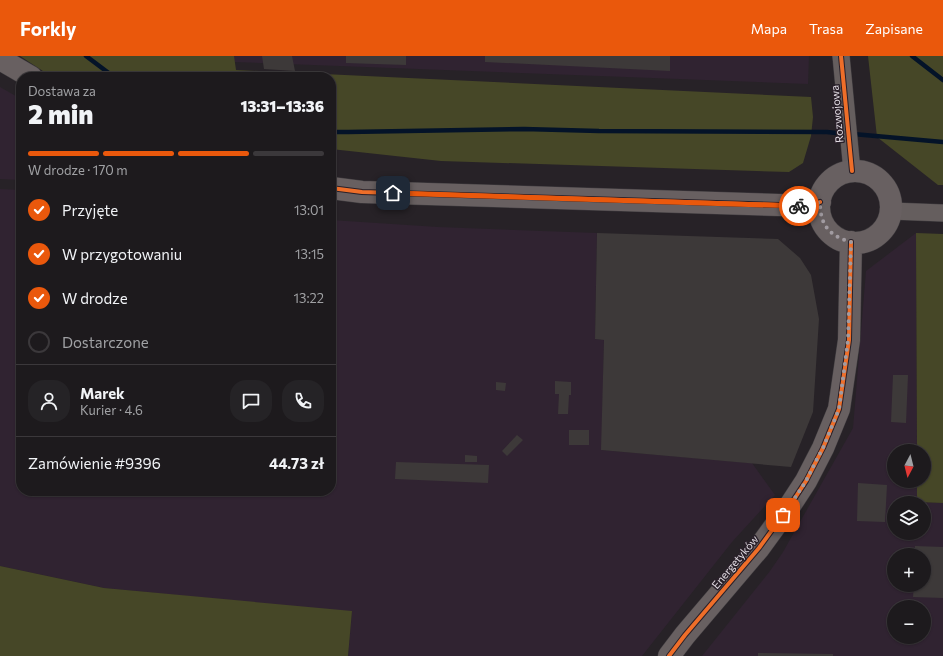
<!DOCTYPE html>
<html lang="pl">
<head>
<meta charset="utf-8">
<style>
  :root { --surface:#1d1a1d; --page:#252326; --text:#f1f3f6; --muted:#a0a1a4; --line:#3b383b; --accent:#ea580c }
  body { margin:0; font-family:Commissioner,sans-serif; background:var(--page); color:var(--text); height:100vh; display:flex; flex-direction:column; font-size:15px; white-space:nowrap }
  * { box-sizing:border-box; margin:0 }
  p { font-size:13px; color:var(--muted) }
  .icon { flex:none; width:22px; height:22px; fill:none; stroke:currentColor; stroke-width:2; stroke-linecap:round; stroke-linejoin:round }
  .map { position:relative; flex:1; overflow:hidden }
  .details { position:absolute; left:16px; top:16px; width:320px; height:424px; display:flex; flex-direction:column; background:var(--surface); border-radius:16px; box-shadow:0 1px 3px #0004,0 0 0 1px var(--line) }
  .details>* { flex:none }
  .needle { width:26px; rotate:187deg }
  .buttons { position:absolute; left:887px; top:388px; display:grid; gap:8px }
  .buttons a { display:grid; place-items:center; width:44px; height:44px; border-radius:50%; background:var(--surface); box-shadow:0 1px 3px #0004,0 0 0 1px var(--line); font-size:20px }
  .pin { position:absolute; display:grid; place-items:center; width:34px; height:34px; color:#fff; margin:-17px; border-radius:8px; box-shadow:0 2px 6px #0006 }
  .courier { position:absolute; display:grid; place-items:center; width:40px; height:40px; margin:-20px; border:3px solid #ea580c; border-radius:50%; background:#fff; color:#222; box-shadow:0 1px 5px #0007 }
  .summary em { font-style:normal; font-weight:800 }
  .summary div { display:flex; flex-direction:column-reverse }
  .summary { display:flex; align-items:center; justify-content:space-between; height:68px; padding:0 12px }
  h1 { font-size:26px; font-weight:800; line-height:30px }
  .bar { display:grid; grid-template-columns:repeat(4,1fr); gap:6px 4px; align-content:center; height:48px; padding:0 12px }
  .bar i { height:5px; border-radius:3px; background:var(--line) }
  .bar .current { background:var(--accent) }
  .bar p { grid-column:span 4 }
  .line { display:flex; align-items:center; gap:10px; padding:0 12px; border-top:1px solid var(--line) }
  .line div { flex:1 }
  .round { display:grid; place-items:center; flex:none; width:42px; height:42px; border-radius:16px; background:var(--page) }
  ol { padding:0 12px; list-style:none }
  li { display:flex; align-items:center; gap:12px; height:44px }
  li p { margin-inline-start:auto }
  li .icon { padding:4px; border-radius:50%; background:var(--accent); color:#fff; stroke-width:4 }
  li:last-child { color:var(--muted) }
  li i { width:22px; height:22px; border:2px solid var(--line); border-radius:50% }
  header { display:flex; align-items:center; gap:24px; box-sizing:border-box; height:56px; padding:0 20px; background:var(--accent); color:#fff }
  header strong { font-size:19px }
  nav { display:flex; gap:22px; margin-inline-start:auto; font-size:14px }
  .map>svg:first-child { display:block }
  .built { fill:#302331; fill-rule:evenodd }
  .green { fill:#464727 }
  .lines { fill:none; stroke-linecap:round; stroke-linejoin:round }
  .stream { stroke:#041328; stroke-width:4.5 }
  .building { fill:#3d3939 }
  .street-casing { stroke:#403d40; stroke-width:18 }
  .secondary-casing { stroke:#403d40; stroke-width:23 }
  .street { stroke:#655e5e; stroke-width:17 }
  .secondary { stroke:#686061; stroke-width:22 }
  .cycleway-casing { stroke:#292029; stroke-width:6 }
  .cycleway { stroke:#ee6e29; stroke-width:4 }
  .done { stroke:#a19ba1; stroke-width:4; stroke-dasharray:0 7.2 }
  .route { stroke:#ea580c; stroke-width:5 }
  .labels { text-anchor:middle; stroke-width:3; stroke-linejoin:round; paint-order:stroke }
  .street-label { font-size:11px; fill:#e2dce3; stroke:#292029 }
</style>
</head>
<body>
<header>
<strong>Forkly</strong>
<nav><a>Mapa</a><a>Trasa</a><a>Zapisane</a></nav>
</header>
<div class="map">
<svg width="943" height="600" viewBox="0 0 943 600">
  <rect width="100%" height="100%" fill="#272227"/>
  <path class="built" d="M234,0H809L808,28L234,6Z
    M0,31L21,43V124L0,123Z
    M0,133L21,134V435H331V164L438,171L597,177L595,283L604,284L602,394L752,407L775,439L732,486L642,600H348L352,556L104,532L0,510Z
    M916,177L917,395H894V425H917V446L943,447V600H702L770,515L783,496L853,372L866,215ZM894,447H924V477H894ZM894,499H924V529H894ZM894,551H924V581H894Z"/>
  <path class="green" d="M20,0H234L236,14L811,41L813,61L811,80L803,107L789,116L441,105L331,93V21H52Z
    M868,0H943V129H938L877,81Z
    M916,177L943,178V447L917,446V425H924V395H917Z
    M0,510L104,532L352,555L348,600H0Z"/>
  <g class="lines">
    <path class="stream" d="M86,0L114,21
      M912,0L943,24
      M331,76H348L524,73L599,75L827,76L845,78
      M853,78L943,86"/>
  </g>
  <path class="building" d="M262,0H292L295,15L264,13Z
    M346,0H406V9L346,7Z
    M485,0H670V15L485,6Z
    M597,177L778,183L800,202L811,219L819,263L813,356L791,411L601,394L604,284L595,283Z
    M893,319H908L906,367L891,366Z
    M555,325L571,326V339H569L568,358H558L559,338H555Z
    M496,326L506,327L505,335L496,334Z
    M569,374H589V389H569Z
    M517,379L523,384L507,400L502,395Z
    M465,399L477,400V406H465Z
    M396,406L489,409L488,427L395,423Z
    M858,427L887,429L885,466L857,465Z
    M915,490L943,491V542L913,541L914,529H924V499H915Z
    M758,597L833,598V600H758Z"/>
  <g class="lines">
    <defs>
      <path id="street" d="M841,0L852,115
        M891,155L943,157"/>
      <path id="secondary" d="M0,3L31,21
        M819 151a36 36 0 1 1 72 0a36 36 0 1 1-72 0Z
        M331,132L362,136L812,150L820,146
        M669,600L685,579L759,492L791,448L806,425L823,392L839,353L849,284L851,186"/>
    </defs>
    <use href="#street" class="street-casing"/>
    <use href="#secondary" class="secondary-casing"/>
    <use href="#street" class="street"/>
    <use href="#secondary" class="secondary"/>
    <defs>
      <path id="cycleway" d="M841,0L852,115
        M331,132L362,136L812,150L820,146
        M669,600L685,579L759,492L791,448L806,425L823,392L839,353L849,284L851,186"/>
    </defs>
    <use href="#cycleway" class="cycleway-casing"/>
    <use href="#cycleway" class="cycleway"/>
  </g>
  <g class="lines">
    <path class="done" d="M783,459L791,448L806,425L817,403L823,392L839,353L848,284L851,186C829,180 820,169 820,146L812,150H799"/>
    <path class="route" d="M393,137L799,150"/>
  </g>
  <g class="labels">
    <g class="street-label">
      <text transform="translate(837 58) rotate(-95)" y="4">Rozwojowa</text>
      <text transform="translate(735 506) rotate(-50)" y="4">Energetyków</text>
    </g>
  </g>
</svg>
<div class="buttons">
<a><svg class="needle" viewBox="-14 -14 28 28"><path d="M0-13l5 13h-10z" fill="#e53935"/><path d="M0 13l5-13h-10z" fill="#a0a1a4"/></svg></a>
<a><svg class="icon" aria-label="layers" viewBox="0 0 24 24"><path d="M12 4l9 5-9 5-9-5zM3 14l9 5 9-5"/></svg></a>
<a>+</a>
<a>−</a>
</div>
<div class="pin" style="left:783px;top:459px;background:#ea580c"><svg class="icon" aria-label="bag" viewBox="0 0 24 24"><path d="M5 8h14l-1 12H6zM9 8a3 3 0 0 1 6 0"/></svg></div>
<div class="pin" style="left:393px;top:137px;background:#1f2937"><svg class="icon" aria-label="home" viewBox="0 0 24 24"><path d="M3 11l9-7 9 7M6 9v11h12V9"/></svg></div>
<div class="courier" style="left:799px;top:150px"><svg class="icon" aria-label="bike" viewBox="0 0 24 24"><circle cx="6" cy="16" r="4"/><circle cx="18" cy="16" r="4"/><path d="M6 16l4-8h5l3 8M10 8l3 8H6M13 5h3"/></svg></div>
<section class="details">
<div class="summary"><div><h1>2 min</h1><p>Dostawa za</p></div><em>13:31–13:36</em></div>
<div class="bar"><i class="current"></i><i class="current"></i><i class="current"></i><i></i><p>W drodze · 170 m</p></div>
<ol>
<li><svg class="icon" aria-label="check" viewBox="0 0 24 24"><path d="M5 12l5 5 9-10"/></svg>Przyjęte<p>13:01</p></li>
<li><svg class="icon" aria-label="check" viewBox="0 0 24 24"><path d="M5 12l5 5 9-10"/></svg>W przygotowaniu<p>13:15</p></li>
<li><svg class="icon" aria-label="check" viewBox="0 0 24 24"><path d="M5 12l5 5 9-10"/></svg>W drodze<p>13:22</p></li>
<li><i></i>Dostarczone</li>
</ol>
<div class="line" style="height:72px"><a class="round"><svg class="icon" aria-label="person" viewBox="0 0 24 24"><circle cx="12" cy="8" r="4"/><path d="M4 21q1-7 8-7t8 7"/></svg></a><div><b>Marek</b><p>Kurier · 4.6</p></div><a class="round"><svg class="icon" aria-label="chat" viewBox="0 0 24 24"><path d="M4 5h16v11H9l-5 4z"/></svg></a><a class="round"><svg class="icon" aria-label="phone" viewBox="0 0 24 24"><path d="M5 4h4l2 5-3 2q2 4 5 5l2-3 5 2v4C11 20 4 13 5 4z"/></svg></a></div>
<div class="line" style="height:52px"><div>Zamówienie #9396</div><b>44.73 zł</b></div>
</section>
</div>
</body>
</html>
